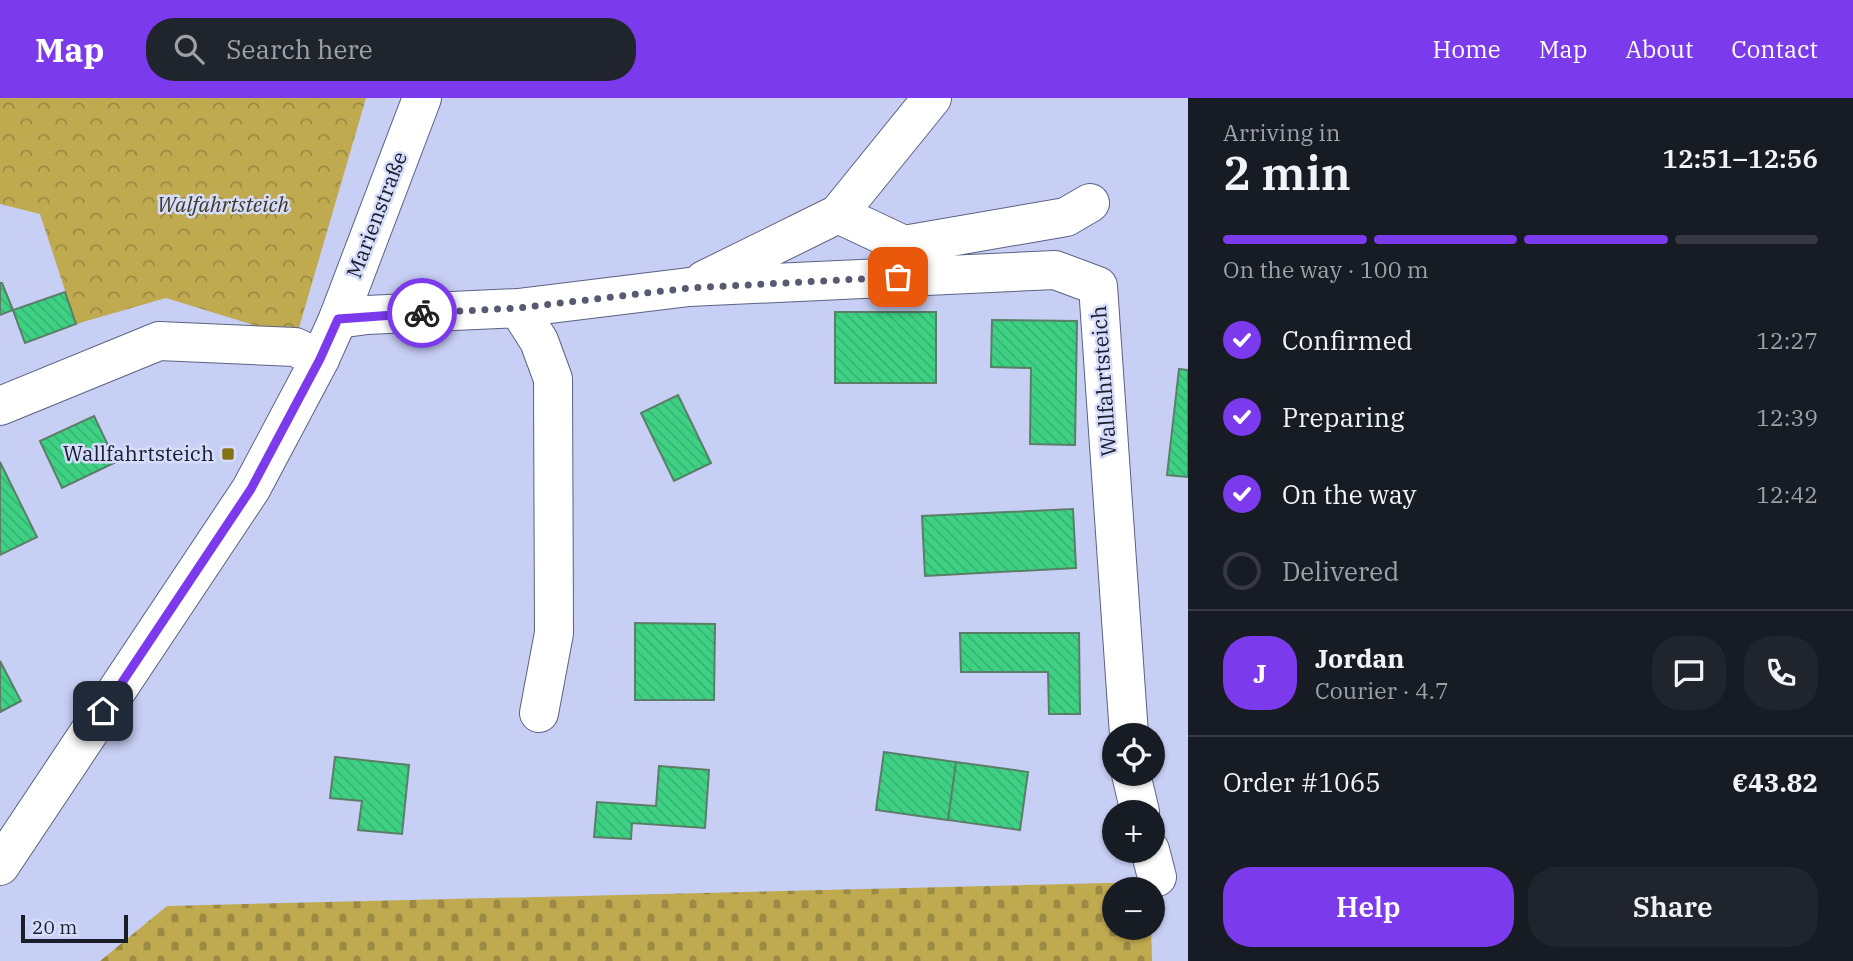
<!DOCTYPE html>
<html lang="en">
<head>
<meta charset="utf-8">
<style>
  :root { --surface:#171b24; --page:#20242c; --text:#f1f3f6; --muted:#9ea1a6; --line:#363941; --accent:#7c3aed }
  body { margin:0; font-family:"IBM Plex Serif",serif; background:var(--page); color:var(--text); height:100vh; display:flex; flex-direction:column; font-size:26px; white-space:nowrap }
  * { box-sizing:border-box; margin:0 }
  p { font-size:23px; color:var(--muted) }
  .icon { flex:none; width:38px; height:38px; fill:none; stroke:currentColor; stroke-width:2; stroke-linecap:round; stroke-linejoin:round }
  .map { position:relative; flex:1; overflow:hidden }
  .drawer { display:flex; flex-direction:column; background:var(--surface); width:665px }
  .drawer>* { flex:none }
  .controls { position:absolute; left:1102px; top:625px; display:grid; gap:14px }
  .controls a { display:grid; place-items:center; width:63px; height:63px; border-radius:50%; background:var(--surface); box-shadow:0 2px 5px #0004; font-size:35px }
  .scale { position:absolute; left:21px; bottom:18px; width:107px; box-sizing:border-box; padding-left:7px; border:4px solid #1a1d2a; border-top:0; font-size:19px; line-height:24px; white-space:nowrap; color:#1a1d2a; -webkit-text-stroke:5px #d6ddfc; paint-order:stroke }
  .pin { position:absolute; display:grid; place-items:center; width:60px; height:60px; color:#fff; margin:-30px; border-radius:14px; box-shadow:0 4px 10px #0006 }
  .courier { position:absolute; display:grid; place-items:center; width:70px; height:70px; margin:-35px; border:5px solid #7c3aed; border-radius:50%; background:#fff; color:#222; box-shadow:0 2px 9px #0007 }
  .headline em { font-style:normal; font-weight:600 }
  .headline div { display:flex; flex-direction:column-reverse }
  .headline { display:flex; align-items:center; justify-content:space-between; height:119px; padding:0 35px }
  h1 { font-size:46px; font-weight:600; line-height:52px }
  .bar { display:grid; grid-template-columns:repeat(4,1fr); gap:10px 7px; align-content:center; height:84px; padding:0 35px }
  .bar i { height:9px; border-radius:5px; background:var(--line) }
  .bar .selected { background:var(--accent) }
  .bar p { grid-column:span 4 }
  .line { display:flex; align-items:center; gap:18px; padding:0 35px; border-top:2px solid var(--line) }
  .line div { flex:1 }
  .round { display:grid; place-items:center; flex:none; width:74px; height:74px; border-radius:28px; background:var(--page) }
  ol { padding:0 35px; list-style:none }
  li { display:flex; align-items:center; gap:21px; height:77px }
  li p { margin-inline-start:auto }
  li .icon { padding:7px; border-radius:50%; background:var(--accent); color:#fff; stroke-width:4 }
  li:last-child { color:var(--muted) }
  li i { width:38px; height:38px; border:4px solid var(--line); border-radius:50% }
  .button { display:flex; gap:14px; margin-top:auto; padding:14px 35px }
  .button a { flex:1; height:80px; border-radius:28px; background:var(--accent); color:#fff; font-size:28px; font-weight:600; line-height:80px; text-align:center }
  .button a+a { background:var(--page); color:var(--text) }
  header { display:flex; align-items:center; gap:42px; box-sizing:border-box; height:98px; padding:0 35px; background:var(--accent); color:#fff }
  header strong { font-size:33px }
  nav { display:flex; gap:38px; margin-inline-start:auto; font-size:24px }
  .search { width:490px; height:63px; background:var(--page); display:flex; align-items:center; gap:18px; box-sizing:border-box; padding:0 24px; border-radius:28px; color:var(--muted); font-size:26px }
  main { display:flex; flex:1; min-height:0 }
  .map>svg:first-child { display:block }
  .cemetery { fill:url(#cemetery-stones) }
  .park { fill:url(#park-crowns) }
  .building { fill:url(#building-back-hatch); stroke:#5a7e67; stroke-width:2 }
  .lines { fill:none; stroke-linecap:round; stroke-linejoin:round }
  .minor-casing { stroke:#5b6283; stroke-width:40 }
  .major-casing { stroke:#5b6283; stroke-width:40 }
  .minor { stroke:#fff; stroke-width:38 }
  .major { stroke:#fff; stroke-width:38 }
  .done { stroke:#575b71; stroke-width:7; stroke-dasharray:0 12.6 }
  .route { stroke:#7c3aed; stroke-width:9 }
  .poi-dot { fill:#867213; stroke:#d6ddfc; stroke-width:2.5 }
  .labels { text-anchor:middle; stroke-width:5; stroke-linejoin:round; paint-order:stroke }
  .park-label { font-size:21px; font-style:italic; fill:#3e381f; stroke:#d6ddfc }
  .street-label { font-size:21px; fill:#1a1d2a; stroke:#d6ddfc }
  .poi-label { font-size:21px; fill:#1a1d2a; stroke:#d6ddfc; text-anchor:end }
</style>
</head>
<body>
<header>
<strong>Map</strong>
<div class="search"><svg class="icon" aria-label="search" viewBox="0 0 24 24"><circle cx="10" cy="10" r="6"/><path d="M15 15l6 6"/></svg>Search here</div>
<nav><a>Home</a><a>Map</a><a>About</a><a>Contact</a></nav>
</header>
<main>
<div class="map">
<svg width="1188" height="863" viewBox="0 0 1188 863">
  <defs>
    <pattern id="cemetery-stones" width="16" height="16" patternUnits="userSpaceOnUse" patternTransform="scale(1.75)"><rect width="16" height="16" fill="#c0aa50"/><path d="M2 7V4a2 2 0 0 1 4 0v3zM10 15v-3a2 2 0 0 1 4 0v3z" fill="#9b8a43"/></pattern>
    <pattern id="park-crowns" width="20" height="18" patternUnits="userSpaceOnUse" patternTransform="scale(1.75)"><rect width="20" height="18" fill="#c0aa50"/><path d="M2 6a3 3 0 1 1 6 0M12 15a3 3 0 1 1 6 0" fill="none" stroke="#9b8a43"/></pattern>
    <pattern id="building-back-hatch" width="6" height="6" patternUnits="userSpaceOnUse" patternTransform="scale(1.75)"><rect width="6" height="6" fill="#3ed184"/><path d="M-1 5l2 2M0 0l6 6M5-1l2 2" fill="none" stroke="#36b372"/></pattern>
  </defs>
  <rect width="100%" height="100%" fill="#c7cff5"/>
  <path class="cemetery" d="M1148,784L1149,791H1115V830H1151L1152,863H100L167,808Z"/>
  <path class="park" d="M0,0H366L296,240L166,200L76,226L40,116L0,106Z"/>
  <path class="building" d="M0,185H2L13,212L0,217Z
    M65,194L76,226L25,245L13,212Z
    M835,214H936V285H835Z
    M992,222L1077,223L1075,347L1030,346L1031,270L991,269Z
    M1179,271L1188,272V379L1167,377Z
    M678,297L711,365L674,383L641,315Z
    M94,318L116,364L62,390L40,343Z
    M0,364L37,439L0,457Z
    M1073,411L1076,470L925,478L922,418Z
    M635,525L715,526L714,602H635Z
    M960,535H1079L1080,616H1049L1048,574H961Z
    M0,563L21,603L0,614Z
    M884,654L956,664L948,722L876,712Z
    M335,659L409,667L402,736L358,732L362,703L330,700Z
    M956,664L1028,674L1020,732L948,722Z
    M659,668L709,672L705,730L632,725L631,741L594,739L597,704L656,708Z"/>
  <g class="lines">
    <defs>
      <path id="minor" d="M838,116L904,147L1066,119L1090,105
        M704,182L838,116L932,0
        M518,210L539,243L553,281L554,535L539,615
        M338,221L367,217L518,210L689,189L1055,172L1098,188L1129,637
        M0,308L159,243L295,249L320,261
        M1131,676L1140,714
        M1150,752L1157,779"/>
      <path id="major" d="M0,768L251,391L320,261L338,221L422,0"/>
    </defs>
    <use href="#minor" class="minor-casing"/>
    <use href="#major" class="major-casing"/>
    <use href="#minor" class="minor"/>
    <use href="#major" class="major"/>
  </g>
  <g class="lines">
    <path class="done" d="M422,215L518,210L689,190L898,179"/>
    <path class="route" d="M103,613L251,391L320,261L338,221L422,215"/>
  </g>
  <rect class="poi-dot" x="221" y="349" width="14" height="14" rx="3.5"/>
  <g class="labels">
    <g class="park-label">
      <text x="223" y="114">Walfahrtsteich</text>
    </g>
    <g class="street-label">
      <text transform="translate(377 117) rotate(-69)" y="7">Marienstraße</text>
      <text transform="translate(1104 283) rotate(-94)" y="7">Wallfahrtsteich</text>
    </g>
    <g class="poi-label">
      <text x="214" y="363">Wallfahrtsteich</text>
    </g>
  </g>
</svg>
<div class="controls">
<a><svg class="icon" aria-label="locate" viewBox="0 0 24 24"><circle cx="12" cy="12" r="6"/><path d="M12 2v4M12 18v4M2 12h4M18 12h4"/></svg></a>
<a>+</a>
<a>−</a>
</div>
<div class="scale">20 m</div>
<div class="pin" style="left:898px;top:179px;background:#ea580c"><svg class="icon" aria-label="bag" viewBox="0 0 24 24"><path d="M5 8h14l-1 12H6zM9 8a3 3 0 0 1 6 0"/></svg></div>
<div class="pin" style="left:103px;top:613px;background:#1f2937"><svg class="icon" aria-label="home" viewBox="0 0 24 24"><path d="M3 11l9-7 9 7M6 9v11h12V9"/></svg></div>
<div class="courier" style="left:422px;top:215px"><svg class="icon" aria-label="bike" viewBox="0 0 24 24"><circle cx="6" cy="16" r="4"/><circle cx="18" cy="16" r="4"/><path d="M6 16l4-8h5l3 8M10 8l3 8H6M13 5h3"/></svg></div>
</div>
<section class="drawer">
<div class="headline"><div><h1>2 min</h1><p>Arriving in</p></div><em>12:51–12:56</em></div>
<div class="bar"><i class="selected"></i><i class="selected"></i><i class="selected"></i><i></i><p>On the way · 100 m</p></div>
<ol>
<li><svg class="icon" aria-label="check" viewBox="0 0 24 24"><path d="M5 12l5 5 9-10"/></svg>Confirmed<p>12:27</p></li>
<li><svg class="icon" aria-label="check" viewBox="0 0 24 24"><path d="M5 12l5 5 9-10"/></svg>Preparing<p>12:39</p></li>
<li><svg class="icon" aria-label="check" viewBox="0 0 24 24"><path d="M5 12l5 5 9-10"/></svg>On the way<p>12:42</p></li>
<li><i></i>Delivered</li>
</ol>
<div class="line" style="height:126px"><b class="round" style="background:var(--accent);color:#fff">J</b><div><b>Jordan</b><p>Courier · 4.7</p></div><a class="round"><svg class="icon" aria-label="chat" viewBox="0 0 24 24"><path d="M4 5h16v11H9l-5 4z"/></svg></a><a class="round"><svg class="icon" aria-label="phone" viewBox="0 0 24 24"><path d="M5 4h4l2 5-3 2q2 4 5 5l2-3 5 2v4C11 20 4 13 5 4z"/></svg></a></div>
<div class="line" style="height:91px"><div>Order #1065</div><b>€43.82</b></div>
<div class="button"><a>Help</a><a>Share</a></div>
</section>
</main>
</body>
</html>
